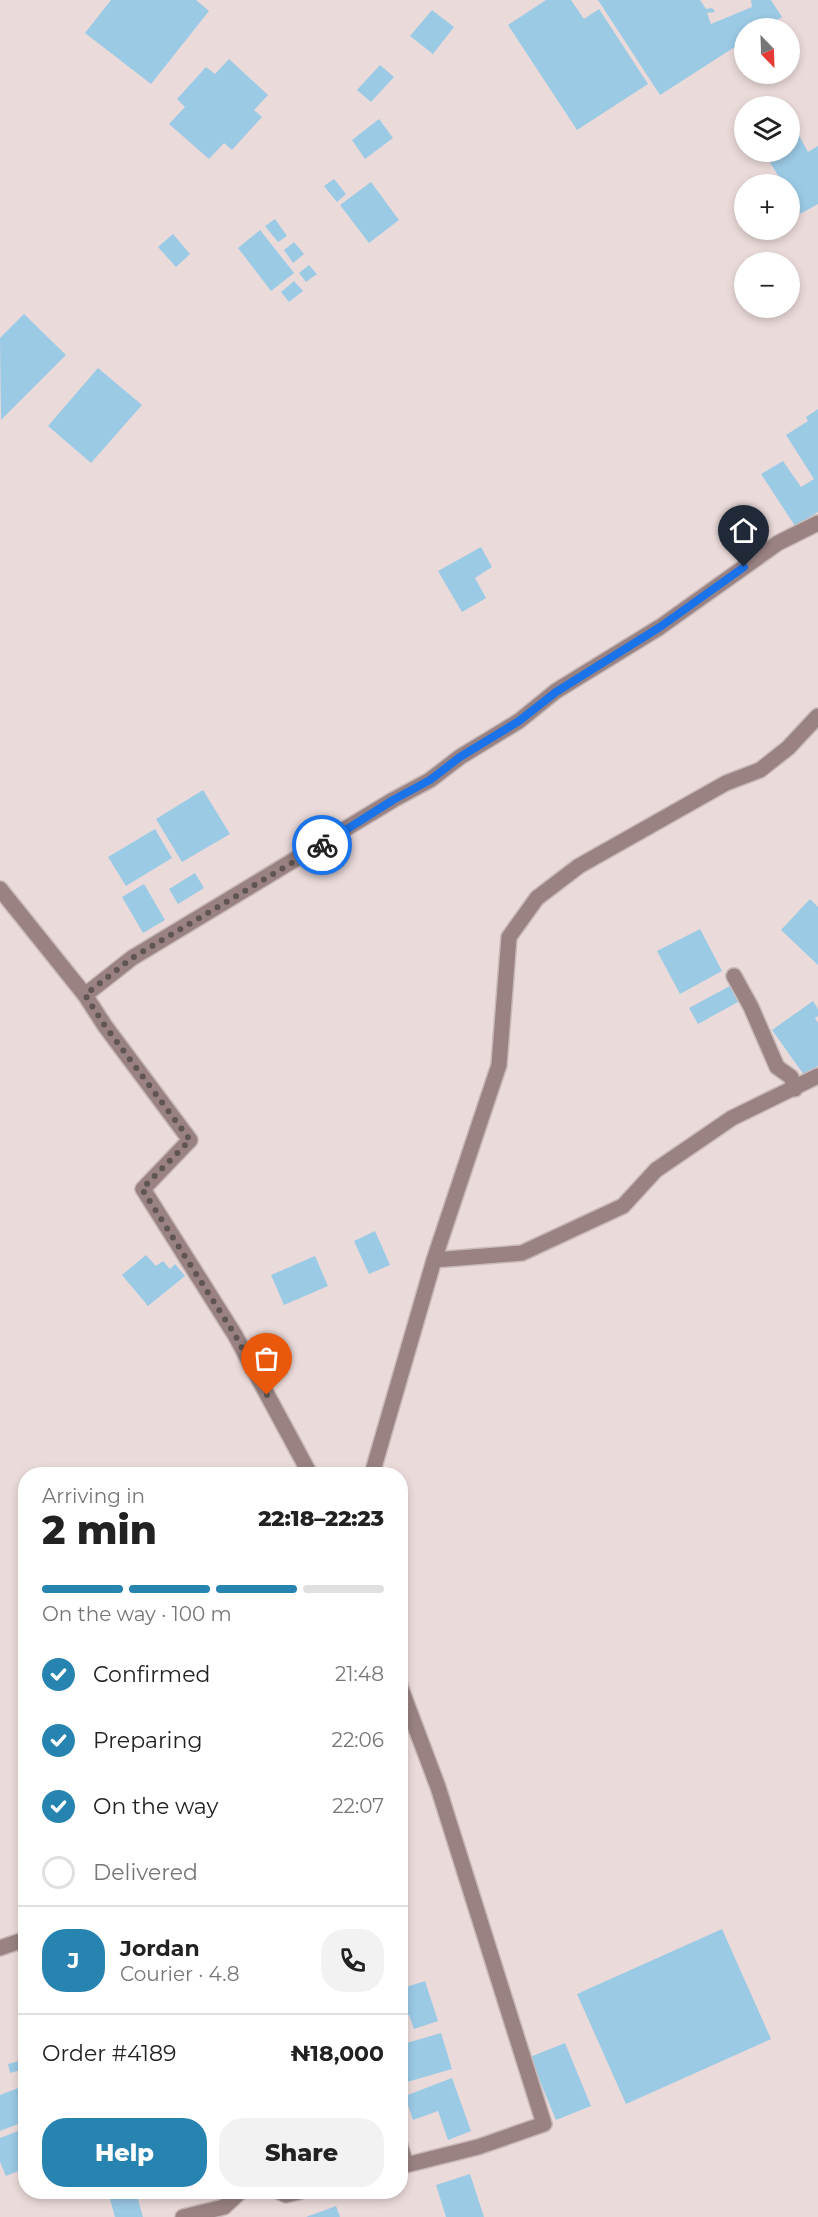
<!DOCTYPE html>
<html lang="en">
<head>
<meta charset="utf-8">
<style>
  :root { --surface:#fff; --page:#f2f2f2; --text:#222; --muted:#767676; --line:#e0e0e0; --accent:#2784b1 }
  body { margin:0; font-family:Montserrat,sans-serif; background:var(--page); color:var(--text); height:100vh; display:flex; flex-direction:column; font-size:22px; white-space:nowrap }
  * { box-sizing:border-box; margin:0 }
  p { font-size:20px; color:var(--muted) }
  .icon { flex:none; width:33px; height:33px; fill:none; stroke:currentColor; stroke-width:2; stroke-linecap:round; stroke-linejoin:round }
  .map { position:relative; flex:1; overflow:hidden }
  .sheet { position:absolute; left:18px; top:1467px; width:390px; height:732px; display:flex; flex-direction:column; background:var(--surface); border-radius:24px; box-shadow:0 3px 9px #0003 }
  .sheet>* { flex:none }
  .needle { width:39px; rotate:157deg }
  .fabs { position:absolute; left:734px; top:18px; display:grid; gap:12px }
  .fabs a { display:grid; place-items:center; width:66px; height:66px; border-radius:50%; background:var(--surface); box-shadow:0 3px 9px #0003; font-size:30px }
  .pin { position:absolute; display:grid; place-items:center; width:51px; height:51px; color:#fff; margin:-62px -26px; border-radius:50% 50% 50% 0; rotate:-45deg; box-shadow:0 0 6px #0007 }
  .pin .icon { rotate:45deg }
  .courier { position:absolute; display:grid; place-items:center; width:60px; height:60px; margin:-30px; border:4px solid #1a73e8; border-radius:50%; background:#fff; color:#222; box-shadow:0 2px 8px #0007 }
  .head em { font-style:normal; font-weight:800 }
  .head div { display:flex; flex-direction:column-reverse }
  .head { display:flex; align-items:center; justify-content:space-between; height:102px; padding:0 24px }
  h1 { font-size:39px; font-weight:800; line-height:45px }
  .bar { display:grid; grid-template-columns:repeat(4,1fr); gap:9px 6px; align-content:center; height:72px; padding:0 24px }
  .bar i { height:8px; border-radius:4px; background:var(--line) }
  .bar .active { background:var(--accent) }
  .bar p { grid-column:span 4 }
  .line { display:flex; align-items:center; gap:15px; padding:0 24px; border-top:2px solid var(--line) }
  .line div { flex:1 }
  .round { display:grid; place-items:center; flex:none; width:63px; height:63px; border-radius:24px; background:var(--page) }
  ol { padding:0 24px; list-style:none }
  li { display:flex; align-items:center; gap:18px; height:66px }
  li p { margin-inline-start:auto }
  li .icon { padding:6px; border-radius:50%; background:var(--accent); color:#fff; stroke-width:4 }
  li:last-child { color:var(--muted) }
  li i { width:33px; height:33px; border:3px solid var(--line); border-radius:50% }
  .primary-button { display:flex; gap:12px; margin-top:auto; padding:12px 24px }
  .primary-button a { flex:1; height:69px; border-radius:24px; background:var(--accent); color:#fff; font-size:24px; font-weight:800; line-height:69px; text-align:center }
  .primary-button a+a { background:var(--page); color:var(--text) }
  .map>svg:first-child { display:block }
  .building { fill:#9bcae5 }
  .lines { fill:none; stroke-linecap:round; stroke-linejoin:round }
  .street-casing { stroke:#c8b9b9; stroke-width:18 }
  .street { stroke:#998281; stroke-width:15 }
  .done { stroke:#5f5555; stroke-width:6; stroke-dasharray:0 10.8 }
  .route { stroke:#1a73e8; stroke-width:8 }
</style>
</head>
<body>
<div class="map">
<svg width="818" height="2217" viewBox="0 0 818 2217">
  <rect width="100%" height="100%" fill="#ebdada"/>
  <path class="building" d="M111,0H196L209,11L151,84L85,33Z
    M546,0H571L584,19L599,9L648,84L577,130L508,25Z
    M598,0H700L706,9L712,8L715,12L707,13L711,24L752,7L751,0H771L782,17L764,28H744V41L660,95Z
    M432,10L454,27L433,54L410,36Z
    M229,59L268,95L254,110L262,117L232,150L224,143L209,159L169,124L185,107L177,99L206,67L215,74Z
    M380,65L394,77L371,102L357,90Z
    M379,119L393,138L365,159L352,140Z
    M796,130L808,152L818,146V204L800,214L789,194V184H783L764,152H789V134Z
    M334,179L346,194L337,202L324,186Z
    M371,182L399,220L369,243L340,205Z
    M275,219L287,236L278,242L265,226Z
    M260,230L294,273L271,291L238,248Z
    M173,234L190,254L176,267L158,247Z
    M294,242L304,254L293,263L284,250Z
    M309,265L317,274L306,282L299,273Z
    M294,281L303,291L289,302L281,292Z
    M24,314L66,355L1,420L0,338Z
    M98,368L142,405L91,463L48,426Z
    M818,409V512L795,526L761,474L783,461L801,487L814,479L786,435L808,421L806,417Z
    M481,547L492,567L475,578L486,598L462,612L438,571Z
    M203,790L230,834L182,862L156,819Z
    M155,829L172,858L126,886L108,857Z
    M195,873L204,888L178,904L169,889Z
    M144,884L165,920L143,933L122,897Z
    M810,899L818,907V965L781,930Z
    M700,929L722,971L680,994L657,951Z
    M730,986L738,1002L698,1024L689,1008Z
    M813,1001L818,1009V1016L815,1018L818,1023V1066L804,1075L772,1030Z
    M375,1231L390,1265L369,1274L354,1241Z
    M146,1255L156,1266L163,1261L170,1269L175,1264L185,1276L148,1306L122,1275Z
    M315,1256L328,1286L284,1305L271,1275Z
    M722,1929L771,2039L626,2104L577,1994Z
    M425,1981L438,2021L414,2029L409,2015L400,2017V1989Z
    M441,2033L452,2069L400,2084V2045Z
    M565,2043L591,2106L556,2120L530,2057Z
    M26,2059V2078L22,2079L20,2070L10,2073L8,2064Z
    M452,2078L471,2131L448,2140L438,2111L413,2120L405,2096Z
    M26,2085V2121L0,2131V2095Z
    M26,2128V2168L6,2176L0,2162V2138Z
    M470,2174L484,2217H446L436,2185Z
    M108,2192H136L143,2217H115Z
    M336,2206L340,2217H306Z"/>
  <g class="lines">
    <defs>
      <path id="street" d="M0,889L85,995L105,1026L190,1140L143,1189L235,1335L310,1474
        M734,976L751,1007L777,1067L791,1077L795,1089
        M85,995L132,958L393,800L430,780L460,757L519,721L556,691L660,627L778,543L818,523
        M434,1260L522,1253L623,1206L656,1170L732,1118L818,1076
        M372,1474L434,1260L499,1065L509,937L537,898L579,866L726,783L760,770L788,748L818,716
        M400,1686L438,1787L544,2124L478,2147L406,2165
        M0,1948L26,1939
        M400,2145L406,2165L400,2166
        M280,2192L286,2195L299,2192
        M183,2217L224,2207L240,2192"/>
    </defs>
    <use href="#street" class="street-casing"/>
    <use href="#street" class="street"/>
  </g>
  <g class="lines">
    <path class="done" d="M267,1395L235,1335L142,1189L190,1140L105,1026L85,995L132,958L322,845"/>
    <path class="route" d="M322,845L393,800L430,780L460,757L519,721L556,692L660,627L744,567"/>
  </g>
</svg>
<div class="fabs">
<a><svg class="needle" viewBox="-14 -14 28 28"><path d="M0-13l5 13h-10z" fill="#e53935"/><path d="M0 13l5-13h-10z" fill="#767676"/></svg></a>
<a><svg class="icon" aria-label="layers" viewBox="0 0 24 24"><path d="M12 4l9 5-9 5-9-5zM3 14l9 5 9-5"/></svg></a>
<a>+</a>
<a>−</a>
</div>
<div class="pin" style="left:267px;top:1395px;background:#ea580c"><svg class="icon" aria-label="bag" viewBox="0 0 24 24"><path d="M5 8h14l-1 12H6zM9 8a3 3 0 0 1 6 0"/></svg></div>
<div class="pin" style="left:744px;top:567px;background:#1f2937"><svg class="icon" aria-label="home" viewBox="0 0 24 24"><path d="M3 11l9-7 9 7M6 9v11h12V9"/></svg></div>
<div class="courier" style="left:322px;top:845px"><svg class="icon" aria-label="bike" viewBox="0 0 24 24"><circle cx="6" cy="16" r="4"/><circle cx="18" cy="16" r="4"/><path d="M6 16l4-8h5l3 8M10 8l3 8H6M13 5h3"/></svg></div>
<section class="sheet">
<div class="head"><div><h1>2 min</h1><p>Arriving in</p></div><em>22:18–22:23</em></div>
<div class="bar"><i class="active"></i><i class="active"></i><i class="active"></i><i></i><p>On the way · 100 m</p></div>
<ol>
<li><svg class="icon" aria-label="check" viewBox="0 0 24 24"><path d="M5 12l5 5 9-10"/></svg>Confirmed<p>21:48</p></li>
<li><svg class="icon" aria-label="check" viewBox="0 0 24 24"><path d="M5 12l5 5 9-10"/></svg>Preparing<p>22:06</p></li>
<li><svg class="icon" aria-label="check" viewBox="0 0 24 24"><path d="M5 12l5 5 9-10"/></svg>On the way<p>22:07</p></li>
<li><i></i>Delivered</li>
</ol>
<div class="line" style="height:108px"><b class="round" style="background:var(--accent);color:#fff">J</b><div><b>Jordan</b><p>Courier · 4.8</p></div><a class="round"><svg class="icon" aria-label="phone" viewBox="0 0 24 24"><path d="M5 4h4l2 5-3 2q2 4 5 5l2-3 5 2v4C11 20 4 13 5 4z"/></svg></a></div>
<div class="line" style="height:78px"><div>Order #4189</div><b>₦18,000</b></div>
<div class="primary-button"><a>Help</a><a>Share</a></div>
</section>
</div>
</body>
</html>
